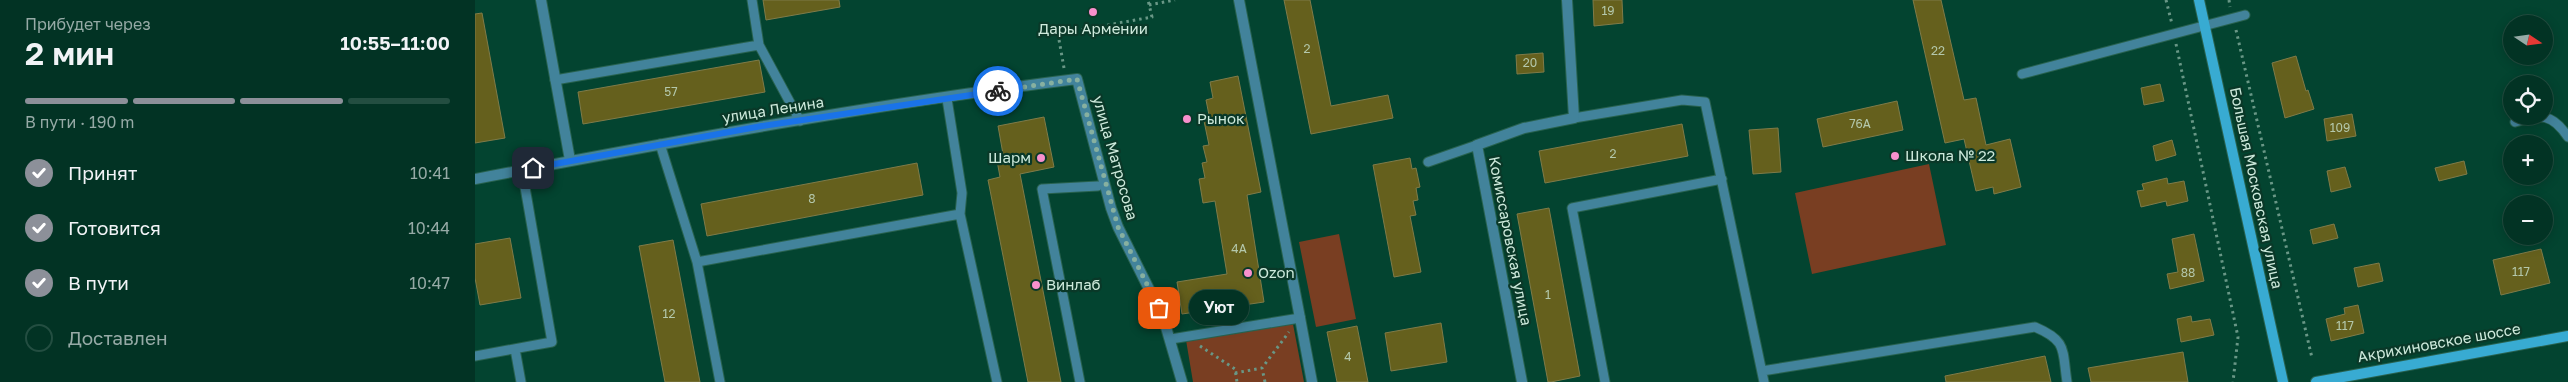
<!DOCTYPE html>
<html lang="ru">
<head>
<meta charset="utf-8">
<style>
  :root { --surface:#023324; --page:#0c3b2c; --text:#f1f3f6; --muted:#96aaa6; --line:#234e41; --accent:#8c9099 }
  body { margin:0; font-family:"Golos Text",sans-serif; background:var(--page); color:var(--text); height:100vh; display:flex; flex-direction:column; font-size:19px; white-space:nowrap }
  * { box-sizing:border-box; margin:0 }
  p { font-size:16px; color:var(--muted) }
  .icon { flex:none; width:28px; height:28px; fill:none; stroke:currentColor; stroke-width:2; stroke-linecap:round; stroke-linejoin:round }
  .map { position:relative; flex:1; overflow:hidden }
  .drawer { display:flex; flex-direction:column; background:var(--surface); width:475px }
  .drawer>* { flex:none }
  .needle { width:32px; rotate:103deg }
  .tools { position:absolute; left:2028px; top:15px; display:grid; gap:10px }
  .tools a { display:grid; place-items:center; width:50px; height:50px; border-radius:50%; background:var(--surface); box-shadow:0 2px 12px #0003,0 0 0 1px var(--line); font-size:25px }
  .pin { position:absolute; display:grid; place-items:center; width:42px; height:42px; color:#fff; margin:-21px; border-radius:10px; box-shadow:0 2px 8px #0006 }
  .courier { position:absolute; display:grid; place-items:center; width:50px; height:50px; margin:-25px; border:4px solid #1a73e8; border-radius:50%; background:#fff; color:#222; box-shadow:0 1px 6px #0007 }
  .bubble { position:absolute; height:35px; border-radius:18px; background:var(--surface); box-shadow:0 2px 12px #0003,0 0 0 1px var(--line); font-size:16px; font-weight:600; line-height:35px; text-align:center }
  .head em { font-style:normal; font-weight:600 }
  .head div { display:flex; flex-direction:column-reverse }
  .head { display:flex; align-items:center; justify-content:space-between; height:85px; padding:0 25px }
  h1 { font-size:32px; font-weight:600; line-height:38px }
  .bar { display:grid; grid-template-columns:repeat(4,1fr); gap:8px 5px; align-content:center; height:60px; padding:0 25px }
  .bar i { height:6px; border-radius:4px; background:var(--line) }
  .bar .on { background:var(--accent) }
  .bar p { grid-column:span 4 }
  ol { padding:0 25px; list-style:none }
  li { display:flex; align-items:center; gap:15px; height:55px }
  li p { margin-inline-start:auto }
  li .icon { padding:5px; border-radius:50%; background:var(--accent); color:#fff; stroke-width:4 }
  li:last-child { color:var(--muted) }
  li i { width:28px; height:28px; border:2px solid var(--line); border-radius:50% }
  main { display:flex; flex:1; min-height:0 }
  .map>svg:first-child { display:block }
  .green { fill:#793e22 }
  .building { fill:#65601d; stroke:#7f7b49 }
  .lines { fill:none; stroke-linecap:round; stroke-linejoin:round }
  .service-casing { stroke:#28624f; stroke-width:11 }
  .pedestrian-casing { stroke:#28624f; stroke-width:12 }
  .minor-casing { stroke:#28624f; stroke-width:12 }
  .secondary-casing { stroke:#28624f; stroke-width:12 }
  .path { stroke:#699786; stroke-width:3; stroke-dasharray:2.5 4; stroke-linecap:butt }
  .service { stroke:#42839b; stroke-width:9 }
  .pedestrian { stroke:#42839b; stroke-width:10 }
  .minor { stroke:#42839b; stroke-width:10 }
  .secondary { stroke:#38abd2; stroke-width:10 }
  .done { stroke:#87b0a0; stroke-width:5; stroke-dasharray:0 9 }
  .route { stroke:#1a73e8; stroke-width:6 }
  .poi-dot { fill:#f890cd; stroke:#0a3828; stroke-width:2 }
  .labels { text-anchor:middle; stroke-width:4.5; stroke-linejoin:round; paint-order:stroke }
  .number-label { font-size:12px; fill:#b4c8ac }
  .poi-label { font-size:15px; fill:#ceeadc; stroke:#0a3828; text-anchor:start }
  .street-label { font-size:15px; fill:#ceeadc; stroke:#0a3828 }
</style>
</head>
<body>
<main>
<section class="drawer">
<div class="head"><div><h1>2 мин</h1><p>Прибудет через</p></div><em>10:55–11:00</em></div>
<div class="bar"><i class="on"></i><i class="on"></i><i class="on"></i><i></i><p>В пути · 190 m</p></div>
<ol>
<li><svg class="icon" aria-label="check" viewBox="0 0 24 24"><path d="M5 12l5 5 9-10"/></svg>Принят<p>10:41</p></li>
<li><svg class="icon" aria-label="check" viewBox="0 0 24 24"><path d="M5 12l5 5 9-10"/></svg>Готовится<p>10:44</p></li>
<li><svg class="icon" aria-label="check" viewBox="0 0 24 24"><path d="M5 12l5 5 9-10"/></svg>В пути<p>10:47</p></li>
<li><i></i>Доставлен</li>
</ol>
</section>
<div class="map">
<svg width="2093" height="382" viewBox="0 0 2093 382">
  <rect width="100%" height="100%" fill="#034430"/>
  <path class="green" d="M1454,164L1471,245L1337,274L1320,193Z
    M864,234L881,319L841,327L824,242Z
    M818,324L829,382H718L711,340Z"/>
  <path class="building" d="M288,0H364L365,7L291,20Z
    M809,0H835L856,106L913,95L918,118L836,134Z
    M1118,0H1147L1148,23L1119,26Z
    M1438,0H1466L1489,100L1501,98L1511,145L1535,139L1546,187L1519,194L1518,187L1501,191L1489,139L1470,143Z
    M7,13L30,138L0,143V14Z
    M1068,53L1069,72L1042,74L1041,55Z
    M1821,56L1831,91L1833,90L1839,109L1810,118L1797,63Z
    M284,60L290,92L108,124L103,92Z
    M763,76L786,192L772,195L789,302L707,314L702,282L752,274L740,201L728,203L724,179L730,178L727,163L732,162L728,146L734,145L729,121L735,120L731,100L738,98L735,82Z
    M1685,84L1689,101L1669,105L1666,88Z
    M1422,101L1428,130L1348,147L1342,119Z
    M1877,114L1881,136L1852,141L1849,119Z
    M569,117L579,167L545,174L586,382H553L513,180L525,177L521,155L528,154L523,126Z
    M1207,124L1213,156L1070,183L1064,151Z
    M1303,128L1306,172L1278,174L1274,130Z
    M1697,140L1701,155L1681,161L1678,146Z
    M935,158L937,169L941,168L945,187L941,188L943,200L938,201L941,215L935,216L946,272L919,277L898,165Z
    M1989,161L1992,174L1964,181L1960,168Z
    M442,163L448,195L232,236L226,204Z
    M1870,167L1876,187L1856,192L1852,171Z
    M1692,178L1693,184L1709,181L1713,201L1692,206L1691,201L1666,207L1662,191L1669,190L1667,184Z
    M1074,208L1105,376L1076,382H1073L1042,214Z
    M1859,224L1863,238L1838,244L1835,230Z
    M1719,234L1729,281L1695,289L1692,274L1703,272L1697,239Z
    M35,238L46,298L5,305L0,278V244Z
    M198,240L225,382H190L164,246Z
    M2066,249L2075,283L2026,295L2018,260Z
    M1904,263L1908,281L1883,287L1879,268Z
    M1883,305L1889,333L1856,341L1851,319L1870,314L1869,308Z
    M1716,316L1717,322L1735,319L1739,335L1706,342L1702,319Z
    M966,323L972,362L916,371L910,333Z
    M882,326L893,382H862L852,332Z
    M1708,352L1713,382H1616L1613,368Z
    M1570,356L1576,382H1471L1470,376Z"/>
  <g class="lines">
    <defs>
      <path id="service" d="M277,0L284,45L325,121
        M1547,74L1770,15
        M80,80L284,45
        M472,99L487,193L485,214L522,382
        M1099,118L1207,100L1230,102L1289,382
        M2040,122C2066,114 2077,113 2093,137
        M185,144L222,262
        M953,162L1002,145
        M696,339L825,318
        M40,349L46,382
        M0,356L77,342L47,170
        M1287,371L1560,327C1593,341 1587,350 1592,382
        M245,382L222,262L485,214
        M605,382L567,189L623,186
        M1130,382L1097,208L1247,179"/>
      <path id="pedestrian" d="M764,0L825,318"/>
      <path id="minor" d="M66,0L95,160
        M0,179C200,141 400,104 602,79L636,208L643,227L688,317L707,382
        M825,318L837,382
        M1047,382L1002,145L1049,128L1099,118L1092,0"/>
      <path id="secondary" d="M1724,0L1808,382
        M1841,382L2093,336"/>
    </defs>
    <use href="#service" class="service-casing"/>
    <use href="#pedestrian" class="pedestrian-casing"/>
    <use href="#minor" class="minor-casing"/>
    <use href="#secondary" class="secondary-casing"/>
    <path class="path" d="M1691,0L1697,24
      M1754,0L1755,7
      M674,5L700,0
      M1761,30L1837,358
      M1701,44L1763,337L1758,382
      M589,68L583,34L677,17L673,0
      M725,346L760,369L762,382
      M760,373L787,368
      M790,382L787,368L814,332"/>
    <use href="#service" class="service"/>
    <use href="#pedestrian" class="pedestrian"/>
    <use href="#minor" class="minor"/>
    <use href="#secondary" class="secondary"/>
  </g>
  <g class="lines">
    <path class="done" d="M523,91L602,79L643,227L684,308"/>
    <path class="route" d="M58,168L287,126L523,91"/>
  </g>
  <g class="poi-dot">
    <circle cx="618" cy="12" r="5"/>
    <circle cx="712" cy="119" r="5"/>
    <circle cx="1420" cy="156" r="5"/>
    <circle cx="566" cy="158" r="5"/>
    <circle cx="773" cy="273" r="5"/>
    <circle cx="561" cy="285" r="5"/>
  </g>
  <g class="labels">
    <g class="number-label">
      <text x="1133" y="15">19</text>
      <text x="832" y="53">2</text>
      <text x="1463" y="55">22</text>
      <text x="1055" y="67">20</text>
      <text x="196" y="96">57</text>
      <text x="1385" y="128">76А</text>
      <text x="1865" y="132">109</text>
      <text x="1138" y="158">2</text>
      <text x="337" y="203">8</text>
      <text x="764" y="253">4А</text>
      <text x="2046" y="276">117</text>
      <text x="1713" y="277">88</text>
      <text x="1073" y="299">1</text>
      <text x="194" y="318">12</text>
      <text x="1870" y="330">117</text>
      <text x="873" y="361">4</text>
    </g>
    <g class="poi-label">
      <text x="618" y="34" text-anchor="middle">Дары Армении</text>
      <text x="722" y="124">Рынок</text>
      <text x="1430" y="161">Школа № 22</text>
      <text x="556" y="163" text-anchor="end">Шарм</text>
      <text x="783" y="278">Ozon</text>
      <text x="571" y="290">Винлаб</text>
    </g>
    <g class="street-label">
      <text transform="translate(298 110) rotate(-9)" y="5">улица Ленина</text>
      <text transform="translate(640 158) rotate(74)" y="5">улица Матросова</text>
      <text transform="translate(1781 188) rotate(78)" y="5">Большая Московская улица</text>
      <text transform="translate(1035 241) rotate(79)" y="5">Комиссаровская улица</text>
      <text transform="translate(1964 343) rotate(-10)" y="5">Акрихиновское шоссе</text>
    </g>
  </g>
</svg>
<div class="tools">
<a><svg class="needle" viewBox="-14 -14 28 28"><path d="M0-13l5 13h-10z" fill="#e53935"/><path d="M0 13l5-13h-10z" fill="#96aaa6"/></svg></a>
<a><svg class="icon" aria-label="locate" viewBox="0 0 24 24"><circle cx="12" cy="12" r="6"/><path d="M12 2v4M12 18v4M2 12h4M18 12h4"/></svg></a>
<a>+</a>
<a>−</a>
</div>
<div class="pin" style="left:684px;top:308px;background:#ea580c"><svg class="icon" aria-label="bag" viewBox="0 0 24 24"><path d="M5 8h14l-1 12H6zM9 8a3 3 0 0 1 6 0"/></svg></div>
<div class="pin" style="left:58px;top:168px;background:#1f2937"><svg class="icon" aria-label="home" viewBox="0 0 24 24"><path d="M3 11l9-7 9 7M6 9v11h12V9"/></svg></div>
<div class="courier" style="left:523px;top:91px"><svg class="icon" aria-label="bike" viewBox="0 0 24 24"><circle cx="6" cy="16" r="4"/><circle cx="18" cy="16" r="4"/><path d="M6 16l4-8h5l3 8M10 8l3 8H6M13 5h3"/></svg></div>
<div class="bubble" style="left:714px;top:290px;width:60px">Уют</div>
</div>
</main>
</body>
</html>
